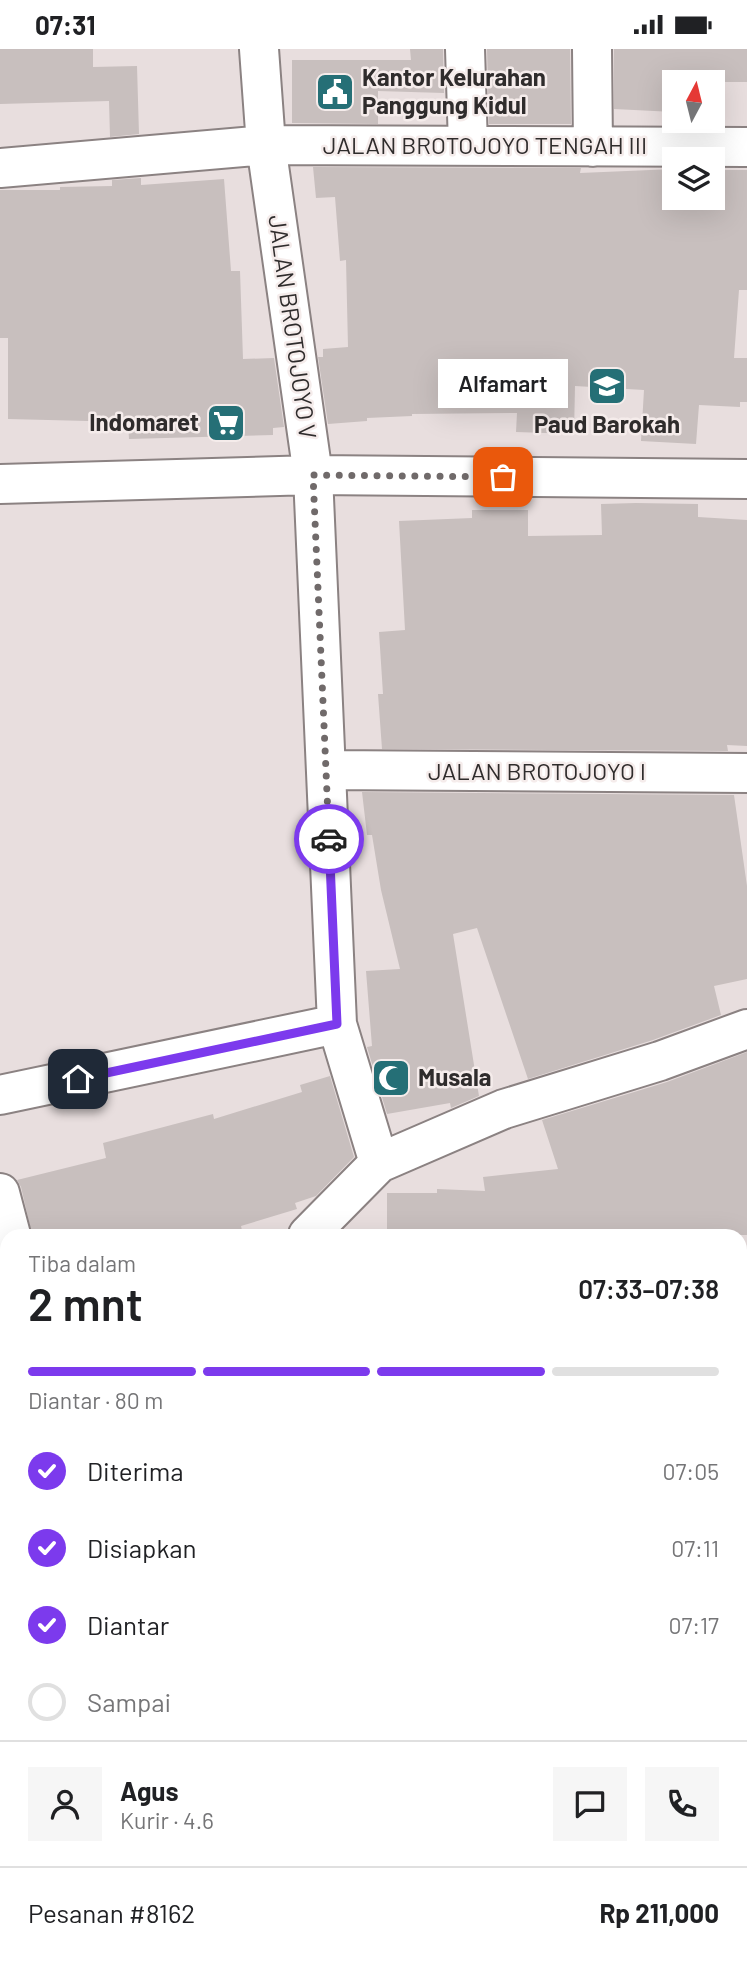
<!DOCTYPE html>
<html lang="id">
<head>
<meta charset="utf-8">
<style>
  :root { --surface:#fff; --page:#f6f6f6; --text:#202124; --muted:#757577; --line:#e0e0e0; --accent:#7c3aed }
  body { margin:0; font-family:Barlow,sans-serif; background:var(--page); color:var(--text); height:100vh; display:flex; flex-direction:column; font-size:26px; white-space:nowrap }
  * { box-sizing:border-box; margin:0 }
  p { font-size:23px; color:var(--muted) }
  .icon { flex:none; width:38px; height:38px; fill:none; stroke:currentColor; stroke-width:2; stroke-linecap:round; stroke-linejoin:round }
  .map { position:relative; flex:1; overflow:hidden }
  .panel { position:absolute; left:0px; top:1180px; width:747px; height:744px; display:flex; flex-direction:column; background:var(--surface); border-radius:21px 21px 0 0; box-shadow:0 7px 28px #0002 }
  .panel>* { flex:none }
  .needle { width:46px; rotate:7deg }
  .controls { position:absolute; left:662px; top:21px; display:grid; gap:14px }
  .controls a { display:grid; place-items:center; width:63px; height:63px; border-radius:0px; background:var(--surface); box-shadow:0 7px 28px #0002; font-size:35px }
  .pin { position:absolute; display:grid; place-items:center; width:60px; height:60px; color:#fff; margin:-30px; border-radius:14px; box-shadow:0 4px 10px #0006 }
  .courier { position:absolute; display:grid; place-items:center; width:70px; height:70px; margin:-35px; border:5px solid #7c3aed; border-radius:50%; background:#fff; color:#222; box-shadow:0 2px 9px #0007 }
  .bubble { position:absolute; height:49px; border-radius:0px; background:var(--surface); box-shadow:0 7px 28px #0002; font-size:23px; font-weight:600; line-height:49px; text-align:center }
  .head em { font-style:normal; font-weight:600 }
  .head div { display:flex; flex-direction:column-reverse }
  .head { display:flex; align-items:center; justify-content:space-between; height:119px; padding:0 28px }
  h1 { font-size:46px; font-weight:600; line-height:52px }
  .bar { display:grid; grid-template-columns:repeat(4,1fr); gap:10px 7px; align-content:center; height:84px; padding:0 28px }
  .bar i { height:9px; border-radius:5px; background:var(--line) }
  .bar .on { background:var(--accent) }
  .bar p { grid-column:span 4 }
  .line { display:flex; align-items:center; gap:18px; padding:0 28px; border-top:2px solid var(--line) }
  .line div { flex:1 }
  .round { display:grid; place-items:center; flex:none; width:74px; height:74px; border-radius:0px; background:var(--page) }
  ol { padding:0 28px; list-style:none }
  li { display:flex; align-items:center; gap:21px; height:77px }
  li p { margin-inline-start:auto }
  li .icon { padding:7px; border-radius:50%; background:var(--accent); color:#fff; stroke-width:4 }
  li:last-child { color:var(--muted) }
  li i { width:38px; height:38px; border:4px solid var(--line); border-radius:50% }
  .status { display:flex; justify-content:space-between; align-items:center; height:49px; padding:0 35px; background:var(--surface); direction:ltr }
  .status svg { height:19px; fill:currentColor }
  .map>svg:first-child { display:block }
  .building { fill:#c8bfbe }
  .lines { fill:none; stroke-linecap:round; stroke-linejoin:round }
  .street-casing { stroke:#8b8282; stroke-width:42 }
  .street { stroke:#fff; stroke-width:38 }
  .done { stroke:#706a6a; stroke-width:7; stroke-dasharray:0 12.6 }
  .route { stroke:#7c3aed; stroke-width:9 }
  .labels { text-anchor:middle; stroke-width:5; stroke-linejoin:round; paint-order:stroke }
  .poi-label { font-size:24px; font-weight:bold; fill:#2f2c2c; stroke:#f5eceb; text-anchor:start }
  .street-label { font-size:24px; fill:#2f2c2c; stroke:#f5eceb }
</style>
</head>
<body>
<div class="status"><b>07:31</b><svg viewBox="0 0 49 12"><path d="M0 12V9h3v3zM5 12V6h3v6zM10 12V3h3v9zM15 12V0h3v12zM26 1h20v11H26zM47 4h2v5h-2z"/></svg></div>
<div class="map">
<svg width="747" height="1922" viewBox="0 0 747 1922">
  <rect width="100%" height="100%" fill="#e8dede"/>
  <path class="building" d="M0,0H93V18L137,17L139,85L110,88L109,52L0,55Z
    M410,0H443L444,44L378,42V75L292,74V11H411Z
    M487,0H570L571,75H489Z
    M614,0H747V33H674V63L614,60Z
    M313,118L581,119L580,124L674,120V149H712V121H747V241H739L734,309H747V353H740V358L699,356L696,395L641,392L644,341L575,337L574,385L516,383L517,364L412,365V367L367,369V372L328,375L318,308H323V300L348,298L346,211L340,212L335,148L316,149Z
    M141,129V136L224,130L231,222H240L243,310L274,309L284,378L273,379V386L129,390L128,373L8,370V289H0V141H60V138L112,137V131Z
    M636,454L698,455V468L747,471V697L727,696L728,702L382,700L378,645H383L379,583L405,581L399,472L472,469V461H528V487L602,486L601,455Z
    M362,743L734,746L747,837V930L714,937L721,966L653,991L528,1030L477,879L453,885L479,1047L451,1059L450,1054L387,1065L367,998L372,997L366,922L400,920L381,841L372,786H367Z
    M747,1003V1186H387V1144H437V1140L485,1142L483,1128L558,1120L542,1071L667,1033Z
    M330,1027L354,1108L316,1147L295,1154L297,1160L241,1177L243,1186H32L21,1138L17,1131L106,1109L103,1094L213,1065L214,1070L302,1043L300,1036Z"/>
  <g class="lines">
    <defs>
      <path id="street" d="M259,0L266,96L313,426L337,975L379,1114
        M465,0L468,97
        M592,0L593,98
        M0,119L266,96L747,98
        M0,435L313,426L747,430
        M326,721L747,724
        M0,1046L337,975
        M0,1144L11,1186
        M308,1186L379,1114L504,1060L660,1012L747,980
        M740,1227L747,1224
        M0,1420L7,1417
        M0,1672L7,1668
        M740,1803H747
        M2,1922L11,1916
        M418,1922L425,1916
        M695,1922L696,1916"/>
    </defs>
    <use href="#street" class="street-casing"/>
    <use href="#street" class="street"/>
  </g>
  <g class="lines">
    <path class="done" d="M329,790L313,426L503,428"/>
    <path class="route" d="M78,1030L337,975L329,790"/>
  </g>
  <defs>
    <symbol id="civic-square" viewBox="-11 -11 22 22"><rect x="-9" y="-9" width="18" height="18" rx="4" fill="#256f76" stroke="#f5eceb"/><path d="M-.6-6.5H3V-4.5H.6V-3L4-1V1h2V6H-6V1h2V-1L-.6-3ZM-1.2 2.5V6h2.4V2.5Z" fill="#fff"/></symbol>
    <symbol id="school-square" viewBox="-11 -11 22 22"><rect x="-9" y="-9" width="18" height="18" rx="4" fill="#256f76" stroke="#f5eceb"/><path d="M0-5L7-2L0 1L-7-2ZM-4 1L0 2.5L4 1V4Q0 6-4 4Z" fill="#fff"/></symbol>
    <symbol id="supermarket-square" viewBox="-11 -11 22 22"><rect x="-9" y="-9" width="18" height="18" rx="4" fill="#256f76" stroke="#f5eceb"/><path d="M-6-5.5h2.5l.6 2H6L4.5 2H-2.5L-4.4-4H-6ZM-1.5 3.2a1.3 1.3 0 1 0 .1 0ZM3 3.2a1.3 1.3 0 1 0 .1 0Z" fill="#fff"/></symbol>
    <symbol id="mosque-square" viewBox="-11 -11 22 22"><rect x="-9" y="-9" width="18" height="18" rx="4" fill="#256f76" stroke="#f5eceb"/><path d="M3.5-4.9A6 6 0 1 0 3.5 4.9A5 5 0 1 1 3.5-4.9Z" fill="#fff"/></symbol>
  </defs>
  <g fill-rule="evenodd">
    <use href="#civic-square" x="313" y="21" width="44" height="44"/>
    <use href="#school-square" x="585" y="315" width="44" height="44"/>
    <use href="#supermarket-square" x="204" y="352" width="44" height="44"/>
    <use href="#mosque-square" x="369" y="1007" width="44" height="44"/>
  </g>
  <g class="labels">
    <g class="poi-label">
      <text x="362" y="37">Kantor Kelurahan<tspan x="362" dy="28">Panggung Kidul</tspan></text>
      <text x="199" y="382" text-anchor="end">Indomaret</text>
      <text x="607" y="384" text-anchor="middle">Paud Barokah</text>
      <text x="418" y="1037">Musala</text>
    </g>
    <g class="street-label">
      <text x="485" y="105">JALAN BROTOJOYO TENGAH III</text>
      <text transform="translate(292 278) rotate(82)" y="8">JALAN BROTOJOYO V</text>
      <text x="537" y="731">JALAN BROTOJOYO I</text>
    </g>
  </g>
</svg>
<div class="controls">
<a><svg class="needle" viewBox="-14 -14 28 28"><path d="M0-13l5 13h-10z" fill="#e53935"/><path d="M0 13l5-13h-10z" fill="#757577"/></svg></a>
<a><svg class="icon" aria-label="layers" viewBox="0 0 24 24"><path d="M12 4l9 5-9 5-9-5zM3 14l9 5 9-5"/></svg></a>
</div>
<div class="pin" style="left:503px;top:428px;background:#ea580c"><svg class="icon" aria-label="bag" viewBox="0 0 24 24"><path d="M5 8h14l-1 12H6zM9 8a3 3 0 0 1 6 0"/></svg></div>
<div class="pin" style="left:78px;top:1030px;background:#1f2937"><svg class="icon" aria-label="home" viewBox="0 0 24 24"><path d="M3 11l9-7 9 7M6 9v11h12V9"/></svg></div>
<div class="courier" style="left:329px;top:790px"><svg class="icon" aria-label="car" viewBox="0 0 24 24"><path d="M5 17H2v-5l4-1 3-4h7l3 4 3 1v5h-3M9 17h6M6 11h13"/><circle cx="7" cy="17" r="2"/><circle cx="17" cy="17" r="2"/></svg></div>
<div class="bubble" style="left:438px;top:310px;width:130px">Alfamart</div>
<section class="panel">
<div class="head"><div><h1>2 mnt</h1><p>Tiba dalam</p></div><em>07:33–07:38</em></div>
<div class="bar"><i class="on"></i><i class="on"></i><i class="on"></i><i></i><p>Diantar · 80 m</p></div>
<ol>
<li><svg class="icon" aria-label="check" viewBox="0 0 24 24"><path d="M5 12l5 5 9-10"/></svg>Diterima<p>07:05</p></li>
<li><svg class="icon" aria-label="check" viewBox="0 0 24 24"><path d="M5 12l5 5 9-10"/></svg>Disiapkan<p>07:11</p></li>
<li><svg class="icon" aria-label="check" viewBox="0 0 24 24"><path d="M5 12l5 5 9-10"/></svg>Diantar<p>07:17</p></li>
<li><i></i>Sampai</li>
</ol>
<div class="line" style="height:126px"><a class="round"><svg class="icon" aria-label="person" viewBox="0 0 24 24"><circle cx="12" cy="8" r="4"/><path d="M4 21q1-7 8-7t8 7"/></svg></a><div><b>Agus</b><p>Kurir · 4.6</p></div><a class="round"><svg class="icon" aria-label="chat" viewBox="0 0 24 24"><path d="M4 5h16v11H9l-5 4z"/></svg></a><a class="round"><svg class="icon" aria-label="phone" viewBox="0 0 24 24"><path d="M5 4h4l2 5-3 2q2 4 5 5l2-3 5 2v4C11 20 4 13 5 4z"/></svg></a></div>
<div class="line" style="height:91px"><div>Pesanan #8162</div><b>Rp 211,000</b></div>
</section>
</div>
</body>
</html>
